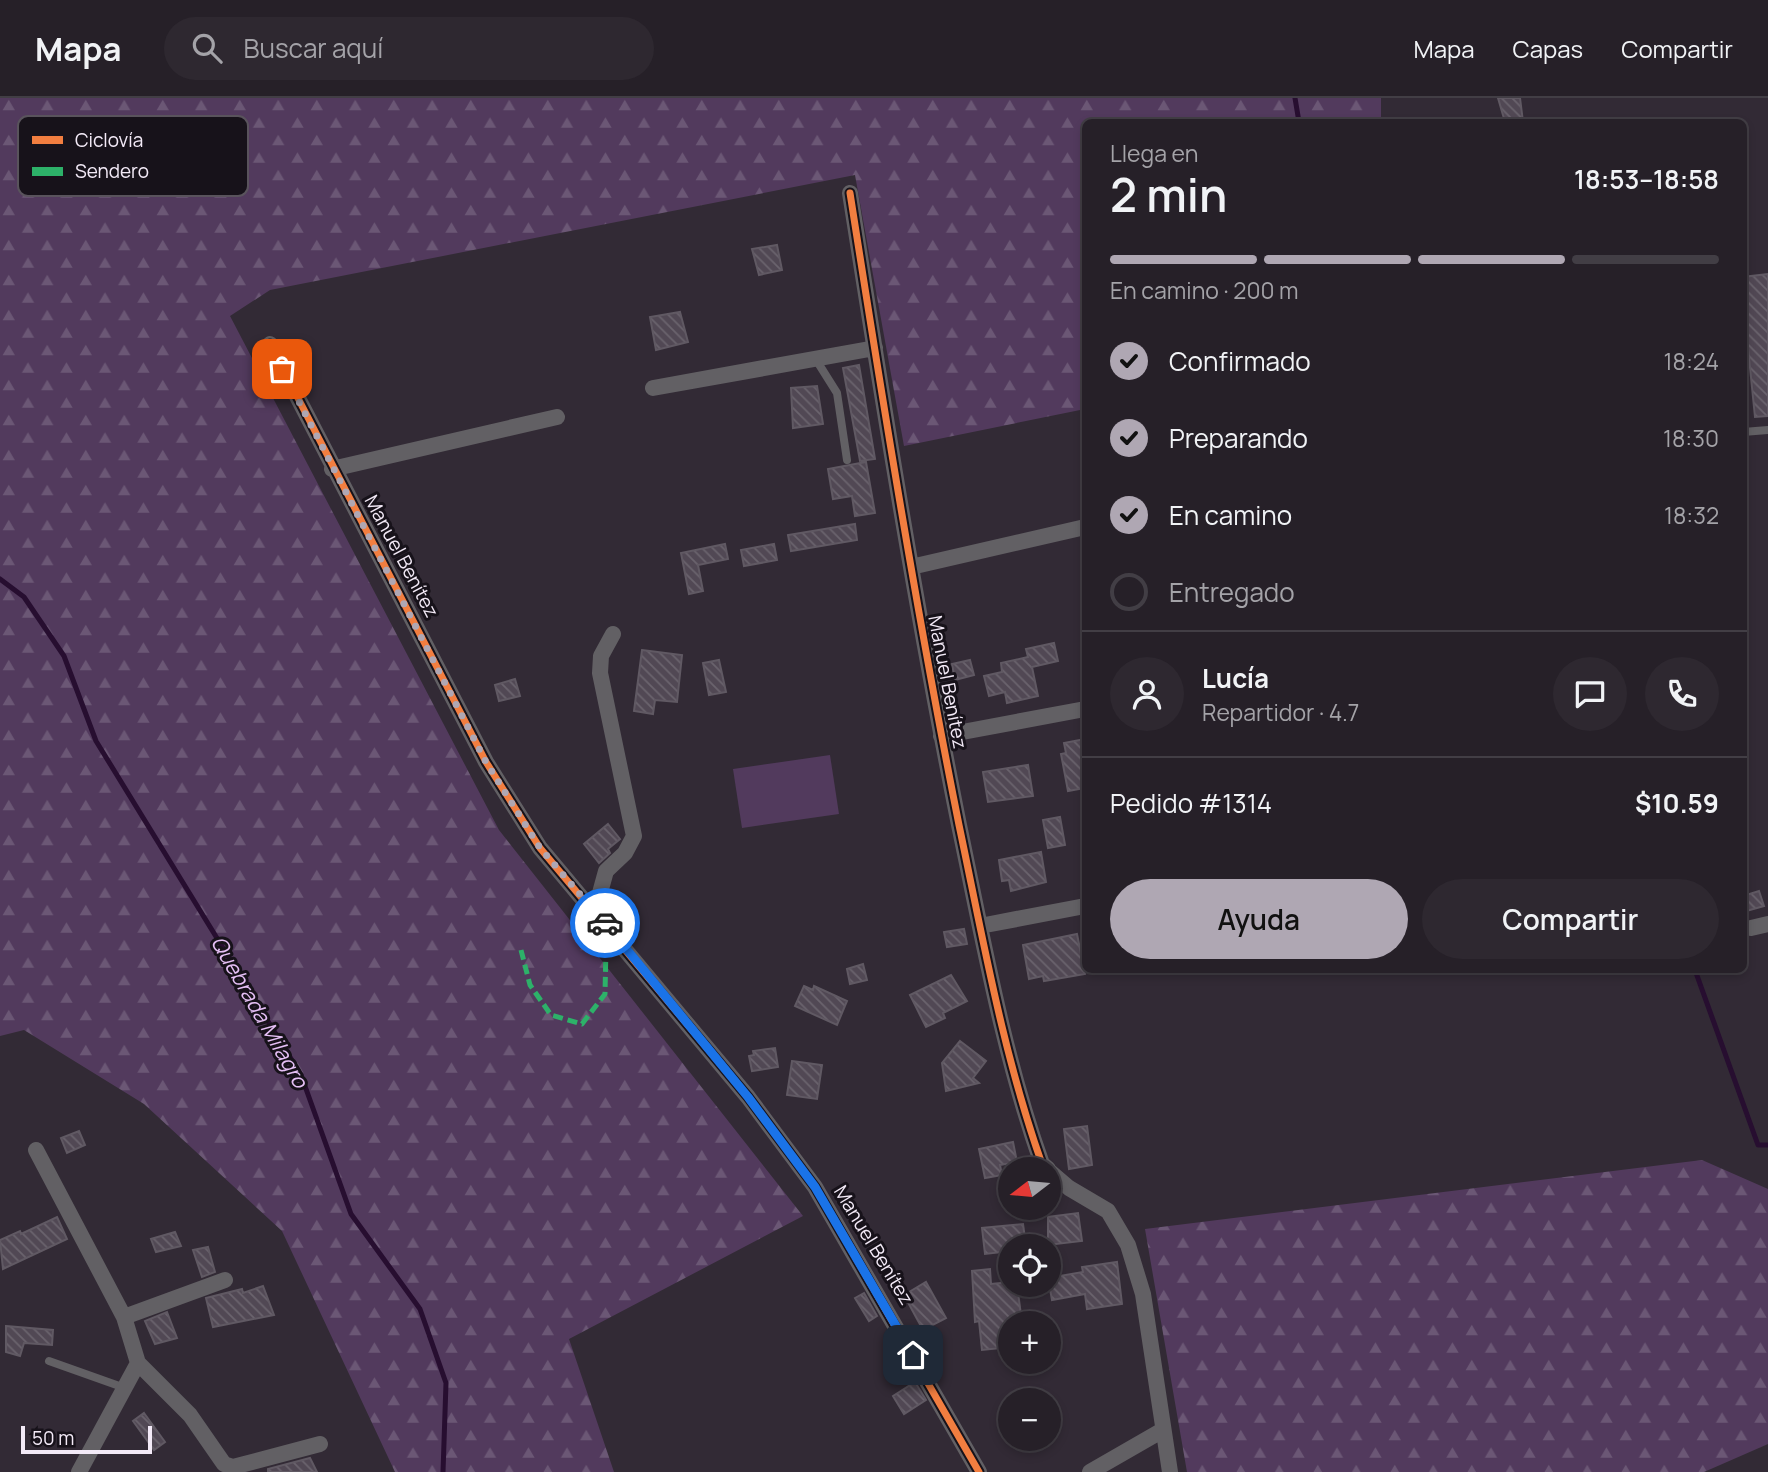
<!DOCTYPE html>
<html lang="es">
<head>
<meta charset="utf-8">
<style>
  :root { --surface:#262028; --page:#2e2830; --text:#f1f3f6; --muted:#a4a3a8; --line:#423e45; --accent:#afa7b3 }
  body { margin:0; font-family:Manrope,sans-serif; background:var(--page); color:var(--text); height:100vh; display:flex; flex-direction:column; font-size:26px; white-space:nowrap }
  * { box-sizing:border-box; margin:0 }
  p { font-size:23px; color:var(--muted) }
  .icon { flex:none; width:38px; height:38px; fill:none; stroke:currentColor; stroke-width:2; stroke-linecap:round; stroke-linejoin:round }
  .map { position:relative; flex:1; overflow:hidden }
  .drawer { position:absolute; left:1082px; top:21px; width:665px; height:854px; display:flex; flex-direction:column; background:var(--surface); border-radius:10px; box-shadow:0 4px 10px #0003,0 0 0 2px var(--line) }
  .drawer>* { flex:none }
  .needle { width:46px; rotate:254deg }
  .fabs { position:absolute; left:998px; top:1059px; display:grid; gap:14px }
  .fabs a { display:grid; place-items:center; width:63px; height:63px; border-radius:50%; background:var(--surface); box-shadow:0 4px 10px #0003,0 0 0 2px var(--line); font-size:35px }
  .scale { position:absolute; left:21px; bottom:18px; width:131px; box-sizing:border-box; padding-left:7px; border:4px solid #f3eaf7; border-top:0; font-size:19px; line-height:24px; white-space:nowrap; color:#f3eaf7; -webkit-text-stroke:5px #17121a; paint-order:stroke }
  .pin { position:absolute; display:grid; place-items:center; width:60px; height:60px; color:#fff; margin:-30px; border-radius:14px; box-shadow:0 4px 10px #0006 }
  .courier { position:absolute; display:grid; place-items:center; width:70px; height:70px; margin:-35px; border:5px solid #1a73e8; border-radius:50%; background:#fff; color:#222; box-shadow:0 2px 9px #0007 }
  .summary em { font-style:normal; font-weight:600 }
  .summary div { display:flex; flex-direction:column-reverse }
  .summary { display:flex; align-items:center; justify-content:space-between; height:119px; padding:0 28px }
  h1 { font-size:46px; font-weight:600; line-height:52px }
  .bar { display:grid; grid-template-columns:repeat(4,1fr); gap:10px 7px; align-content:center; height:84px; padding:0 28px }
  .bar i { height:9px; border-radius:5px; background:var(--line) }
  .bar .active { background:var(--accent) }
  .bar p { grid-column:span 4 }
  .line { display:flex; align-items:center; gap:18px; padding:0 28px; border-top:2px solid var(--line) }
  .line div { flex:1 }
  .round { display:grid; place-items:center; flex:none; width:74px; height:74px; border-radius:37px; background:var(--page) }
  ol { padding:0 28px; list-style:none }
  li { display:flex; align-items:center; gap:21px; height:77px }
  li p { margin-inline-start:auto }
  li .icon { padding:7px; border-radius:50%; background:var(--accent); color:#111; stroke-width:4 }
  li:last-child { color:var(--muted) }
  li i { width:38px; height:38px; border:4px solid var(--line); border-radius:50% }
  .button { display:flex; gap:14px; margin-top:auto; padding:14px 28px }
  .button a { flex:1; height:80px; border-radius:42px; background:var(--accent); color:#111; font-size:28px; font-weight:600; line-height:80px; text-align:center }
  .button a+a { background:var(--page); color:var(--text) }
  header { display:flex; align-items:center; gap:42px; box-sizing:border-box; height:98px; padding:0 35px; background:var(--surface); border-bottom:2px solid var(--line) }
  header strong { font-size:33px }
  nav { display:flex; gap:38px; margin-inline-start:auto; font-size:24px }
  .search { width:490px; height:63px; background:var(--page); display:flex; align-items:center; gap:18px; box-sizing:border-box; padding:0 24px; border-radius:38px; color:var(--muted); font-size:26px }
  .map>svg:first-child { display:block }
  .green { fill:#523a5d }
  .forest { fill:url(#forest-firs) }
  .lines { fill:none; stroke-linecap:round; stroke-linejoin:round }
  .stream { stroke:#270e30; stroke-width:5 }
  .building { fill:url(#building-back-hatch); stroke:#605963; stroke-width:2 }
  .service { stroke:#626064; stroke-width:8 }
  .minor { stroke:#626064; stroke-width:16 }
  .quiet { stroke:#2db169; stroke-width:5; stroke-dasharray:10 5; stroke-linecap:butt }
  .cycleway-casing { stroke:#17121a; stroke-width:11 }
  .cycleway { stroke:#f27e40; stroke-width:7 }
  .done { stroke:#afa7b3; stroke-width:7; stroke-dasharray:0 12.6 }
  .route { stroke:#1a73e8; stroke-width:9 }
  .labels { text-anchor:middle; stroke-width:6; stroke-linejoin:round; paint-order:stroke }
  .street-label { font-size:19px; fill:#f3eaf7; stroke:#17121a }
  .water-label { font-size:21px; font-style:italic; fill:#e6c0f6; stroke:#17121a }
  .key { fill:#17121a; stroke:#59535c; stroke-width:2 }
  .key-label { font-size:19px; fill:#f3eaf7 }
</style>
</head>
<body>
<header>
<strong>Mapa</strong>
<div class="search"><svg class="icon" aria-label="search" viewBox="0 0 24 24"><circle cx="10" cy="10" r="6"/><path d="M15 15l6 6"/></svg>Buscar aquí</div>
<nav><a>Mapa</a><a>Capas</a><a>Compartir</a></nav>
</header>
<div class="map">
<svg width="1768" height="1374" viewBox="0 0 1768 1374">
  <defs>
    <pattern id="forest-firs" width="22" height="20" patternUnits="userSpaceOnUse" patternTransform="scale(1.75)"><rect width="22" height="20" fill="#523a5d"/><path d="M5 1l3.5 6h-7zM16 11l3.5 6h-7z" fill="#6b5775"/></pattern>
    <pattern id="building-back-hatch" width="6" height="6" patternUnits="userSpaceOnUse" patternTransform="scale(1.75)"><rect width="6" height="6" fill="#514854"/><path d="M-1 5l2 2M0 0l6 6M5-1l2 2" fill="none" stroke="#6a636d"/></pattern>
  </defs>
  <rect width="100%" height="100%" fill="#322a35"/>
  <path class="green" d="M830,657L839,716L742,730L733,671Z"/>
  <path class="forest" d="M0,0H1381V24H1085V311L904,348L855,77L270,192L230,218L499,732L803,1118L569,1241L614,1374H395L282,1133L144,1006L24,932L0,938Z
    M1702,1062L1768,1091V1346L1704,1374H1187L1145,1131Z"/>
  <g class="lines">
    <path class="stream" d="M1295,0L1299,24
      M0,481L24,499L64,558L96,643L301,977L351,1116L420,1211L446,1285L443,1374
      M1695,872L1758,1047H1768"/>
  </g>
  <path class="building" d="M1498,0H1520L1523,24H1505Z
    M777,147L782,172L759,177L752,151Z
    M1768,176V318L1755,319L1748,250H1743V179Z
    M680,214L688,244L656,252L650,219Z
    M859,267L875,361L860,363L843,270Z
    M817,288L823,326L793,330L791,290Z
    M866,364L875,415L855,418L852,398L833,401L828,371Z
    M855,426L857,442L791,453L788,437Z
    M725,446L728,461L698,467L703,493L689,496L681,455Z
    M774,446L777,462L744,468L741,452Z
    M1054,545L1058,563L1032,569L1038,598L1007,605L1005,594L989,598L984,578L1002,574L1001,565L1028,559L1026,551Z
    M642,552L682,557L677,604L655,602L653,616L634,613Z
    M719,562L726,594L709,597L703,565Z
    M970,562L974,577L955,582L952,566Z
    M515,581L520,598L499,603L495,587Z
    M1085,641V690L1068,693L1061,656L1066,655L1064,645Z
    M1028,667L1033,698L988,704L983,674Z
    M1060,719L1065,747L1048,750L1043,722Z
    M608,726L620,741L608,751L610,755L599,765L584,746Z
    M1041,754L1046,784L1011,793L1009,782L1002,783L999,762Z
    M1759,793L1764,808L1743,814V798Z
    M964,831L967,846L947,849L944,834Z
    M1077,836L1085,876L1044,883L1043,878L1029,881L1023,847Z
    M863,866L867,882L850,886L847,871Z
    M951,877L967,903L943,915L945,920L926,929L910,897Z
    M804,888L813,892L814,888L847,903L837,927L795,908Z
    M960,943L986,963L973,980L979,985L946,993L942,965Z
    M775,950L778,969L752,973L749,958L754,957L753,953Z
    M792,963L822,967L817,1001L787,997Z
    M1087,1028L1092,1067L1069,1071L1064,1031Z
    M79,1033L85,1047L67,1055L61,1040Z
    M1013,1044L1017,1064L1000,1067L1002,1077L985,1080L979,1051Z
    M1078,1115L1082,1143L1048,1147V1119Z
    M57,1119L67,1141L3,1171L0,1142L20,1133L21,1136Z
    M1023,1126L1026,1148H1010V1153L985,1156L982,1130Z
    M175,1134L181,1148L156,1154L151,1141Z
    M208,1149L215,1174L202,1179L193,1152Z
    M1117,1164L1122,1206L1087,1211L1085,1196L1052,1202L1048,1180L1083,1174L1082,1169Z
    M990,1171L991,1186L1010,1184L1014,1186L1015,1195L1018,1194L1022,1225H1010V1249L982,1252L979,1223L975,1224L972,1173Z
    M926,1184L946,1220L923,1232L904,1197Z
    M263,1188L274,1217L213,1229L206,1200L242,1191L243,1195Z
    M864,1195L877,1218L869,1223L855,1200Z
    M167,1214L177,1240L155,1246L145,1223Z
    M6,1228L53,1232L52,1247L24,1245L20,1258L6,1254Z
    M915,1284L926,1302L904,1316L893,1298Z
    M144,1315L165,1344L154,1352L133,1323Z
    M310,1360L317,1374H268V1371Z"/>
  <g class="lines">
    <path class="service" d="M815,260L837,295L847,362
      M1743,334L1768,332
      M49,1263L125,1290"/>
    <path class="minor" d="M850,95C883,306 917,517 959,727C983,841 1003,956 1042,1066L1048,1071
      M270,246L486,664L540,750L748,999L815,1089L979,1374
      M653,290L875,250
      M332,371L557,319
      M911,469L1085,429
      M941,638L1085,611
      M595,813L606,773L625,755L634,738L600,575L601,558L613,536
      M980,828L1085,808
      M1751,830L1768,826
      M36,1052L124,1219L138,1265L190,1317L224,1366L233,1369L320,1346
      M1048,1072L1069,1090L1108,1113L1128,1147L1143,1196L1170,1374
      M124,1219L225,1182
      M79,1374L138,1265
      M1090,1374L1163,1332"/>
    <path class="quiet" d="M521,852L530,887L551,917L582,926L605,896L606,848L600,829"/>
    <defs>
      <path id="cycleway" d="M850,95C883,306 917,517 959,727C983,841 1003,956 1042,1066L1048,1071
        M270,246L486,664L540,750L748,999L815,1089L979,1374"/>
    </defs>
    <use href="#cycleway" class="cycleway-casing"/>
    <use href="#cycleway" class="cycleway"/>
  </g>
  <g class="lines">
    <path class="done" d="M282,271L486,664L540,750L605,825"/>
    <path class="route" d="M605,825L748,999L815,1089L913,1257"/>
  </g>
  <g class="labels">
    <g class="street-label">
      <text transform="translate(402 458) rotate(62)" y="7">Manuel Benítez</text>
      <text transform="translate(948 584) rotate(79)" y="7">Manuel Benítez</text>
      <text transform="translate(874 1147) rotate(59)" y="7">Manuel Benítez</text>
    </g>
    <g class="water-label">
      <text transform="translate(259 914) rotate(60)" y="7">Quebrada Milagro</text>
    </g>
  </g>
  <rect x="18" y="18" width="230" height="80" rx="10" class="key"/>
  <rect x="32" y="38" width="31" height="8" fill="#f27e40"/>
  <rect x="32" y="69" width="31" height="9" fill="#2db169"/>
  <g class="key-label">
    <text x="75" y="49">Ciclovía</text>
    <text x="75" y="80">Sendero</text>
  </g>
</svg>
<div class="fabs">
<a><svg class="needle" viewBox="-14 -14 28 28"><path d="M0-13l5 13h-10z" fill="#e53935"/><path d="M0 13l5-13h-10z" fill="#a4a3a8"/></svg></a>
<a><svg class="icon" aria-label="locate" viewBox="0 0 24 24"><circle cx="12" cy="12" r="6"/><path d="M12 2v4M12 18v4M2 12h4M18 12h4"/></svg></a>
<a>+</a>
<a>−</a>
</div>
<div class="scale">50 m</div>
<div class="pin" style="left:282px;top:271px;background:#ea580c"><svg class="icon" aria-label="bag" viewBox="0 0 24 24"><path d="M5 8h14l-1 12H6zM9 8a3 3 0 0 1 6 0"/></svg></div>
<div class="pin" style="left:913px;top:1257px;background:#1f2937"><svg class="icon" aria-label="home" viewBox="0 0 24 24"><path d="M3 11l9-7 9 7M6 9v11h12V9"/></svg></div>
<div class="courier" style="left:605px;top:825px"><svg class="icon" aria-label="car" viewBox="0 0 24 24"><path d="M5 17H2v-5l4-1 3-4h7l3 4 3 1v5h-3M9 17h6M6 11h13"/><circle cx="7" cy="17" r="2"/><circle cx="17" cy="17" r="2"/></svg></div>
<section class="drawer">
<div class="summary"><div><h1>2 min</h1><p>Llega en</p></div><em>18:53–18:58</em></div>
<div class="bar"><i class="active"></i><i class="active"></i><i class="active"></i><i></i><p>En camino · 200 m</p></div>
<ol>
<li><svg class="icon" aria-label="check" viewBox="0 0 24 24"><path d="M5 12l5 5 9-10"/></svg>Confirmado<p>18:24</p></li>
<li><svg class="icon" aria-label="check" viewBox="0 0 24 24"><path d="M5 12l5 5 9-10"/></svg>Preparando<p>18:30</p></li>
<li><svg class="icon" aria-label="check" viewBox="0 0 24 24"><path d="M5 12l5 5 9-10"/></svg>En camino<p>18:32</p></li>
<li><i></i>Entregado</li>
</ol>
<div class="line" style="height:126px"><a class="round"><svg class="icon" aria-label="person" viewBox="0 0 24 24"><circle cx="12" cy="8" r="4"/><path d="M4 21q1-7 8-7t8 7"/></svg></a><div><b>Lucía</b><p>Repartidor · 4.7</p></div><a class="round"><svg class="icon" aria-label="chat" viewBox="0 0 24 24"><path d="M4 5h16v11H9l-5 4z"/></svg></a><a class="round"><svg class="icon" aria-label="phone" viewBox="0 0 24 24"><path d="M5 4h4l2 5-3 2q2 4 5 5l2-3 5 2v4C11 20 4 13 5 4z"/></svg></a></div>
<div class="line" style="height:91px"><div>Pedido #1314</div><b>$10.59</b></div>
<div class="button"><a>Ayuda</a><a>Compartir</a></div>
</section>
</div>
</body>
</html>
